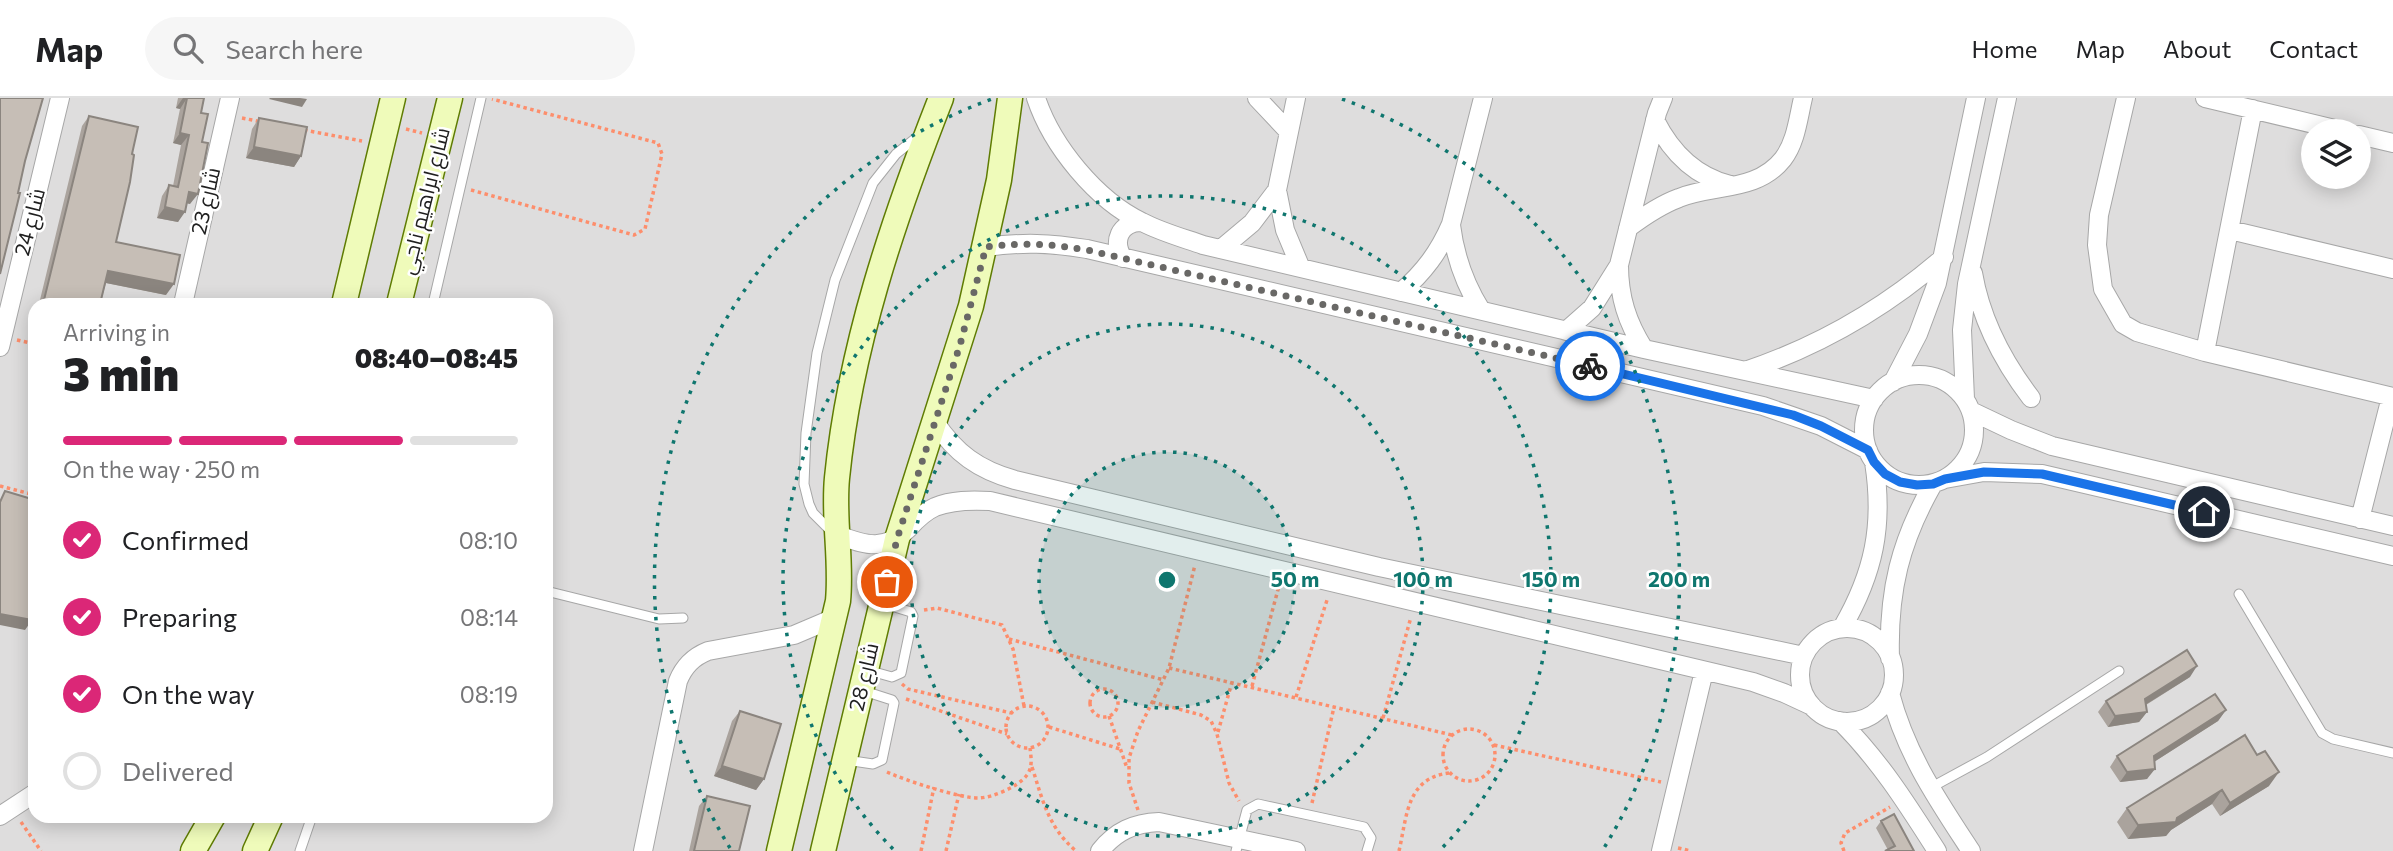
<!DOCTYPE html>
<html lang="en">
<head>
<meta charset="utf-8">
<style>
  :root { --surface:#fff; --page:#f6f6f6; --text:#202124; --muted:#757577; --line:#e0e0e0; --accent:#db2777 }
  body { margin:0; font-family:Commissioner,Cairo,sans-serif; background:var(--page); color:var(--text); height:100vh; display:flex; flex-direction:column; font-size:26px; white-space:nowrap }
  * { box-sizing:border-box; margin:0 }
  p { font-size:23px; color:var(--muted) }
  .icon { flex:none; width:38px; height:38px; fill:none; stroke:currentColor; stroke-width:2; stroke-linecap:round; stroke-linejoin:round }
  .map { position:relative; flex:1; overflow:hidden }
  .panel { position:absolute; left:28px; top:200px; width:525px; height:525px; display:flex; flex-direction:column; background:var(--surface); border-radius:21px; box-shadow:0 4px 18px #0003 }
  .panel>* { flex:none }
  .controls { position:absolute; left:2301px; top:21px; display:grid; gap:14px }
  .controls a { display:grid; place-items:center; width:70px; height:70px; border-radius:50%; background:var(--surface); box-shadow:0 4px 18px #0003; font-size:35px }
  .pin { position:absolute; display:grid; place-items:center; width:60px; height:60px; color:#fff; margin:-30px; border:4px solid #fff; border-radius:50%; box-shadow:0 2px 7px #0007 }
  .courier { position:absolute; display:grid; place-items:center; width:70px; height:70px; margin:-35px; border:5px solid #1a73e8; border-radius:50%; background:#fff; color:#222; box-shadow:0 2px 9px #0007 }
  .head em { font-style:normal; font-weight:800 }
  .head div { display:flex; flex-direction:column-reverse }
  .head { display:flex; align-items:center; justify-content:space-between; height:119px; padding:0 35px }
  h1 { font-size:46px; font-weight:800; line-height:52px }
  .bar { display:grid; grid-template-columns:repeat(4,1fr); gap:10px 7px; align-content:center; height:84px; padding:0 35px }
  .bar i { height:9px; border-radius:5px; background:var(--line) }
  .bar .selected { background:var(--accent) }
  .bar p { grid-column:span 4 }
  ol { padding:0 35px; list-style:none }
  li { display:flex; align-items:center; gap:21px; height:77px }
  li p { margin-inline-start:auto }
  li .icon { padding:7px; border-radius:50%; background:var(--accent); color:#fff; stroke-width:4 }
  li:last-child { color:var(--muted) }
  li i { width:38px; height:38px; border:4px solid var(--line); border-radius:50% }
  header { display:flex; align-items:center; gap:42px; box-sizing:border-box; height:98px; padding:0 35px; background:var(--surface); border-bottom:2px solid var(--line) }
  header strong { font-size:33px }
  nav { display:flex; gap:38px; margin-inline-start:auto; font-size:24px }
  .search { width:490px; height:63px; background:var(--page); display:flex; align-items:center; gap:18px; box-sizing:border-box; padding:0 24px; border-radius:38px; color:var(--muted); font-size:26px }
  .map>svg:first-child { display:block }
  .residential { fill:#dedddd; fill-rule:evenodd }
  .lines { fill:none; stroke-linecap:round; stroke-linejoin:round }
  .lane-casing { stroke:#a7a7a7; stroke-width:11 }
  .street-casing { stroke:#a7a7a7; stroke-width:20 }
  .secondary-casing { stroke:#5f7c03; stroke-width:27 }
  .path { stroke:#fd8e6c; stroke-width:3.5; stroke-dasharray:3.5 3.5; stroke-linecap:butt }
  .lane { stroke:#fff; stroke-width:9 }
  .street { stroke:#fff; stroke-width:18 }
  .secondary { stroke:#effbba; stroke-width:24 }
  .wall { fill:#aaa39d }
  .shaded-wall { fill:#8b857f }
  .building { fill:#c6beb6; stroke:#8b857f; stroke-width:2 }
  .done { stroke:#696866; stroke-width:7; stroke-dasharray:0 12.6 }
  .route { stroke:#1a73e8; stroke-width:9 }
  .ring { fill:none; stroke:#0f766e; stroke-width:3.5; stroke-dasharray:3.5 7 }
  .labels { text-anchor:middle; stroke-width:5; stroke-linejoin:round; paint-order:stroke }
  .street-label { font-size:21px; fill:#202020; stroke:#fff }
  .centre { fill:#0f766e; stroke:#fff; stroke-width:3.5 }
  .ring-label { font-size:21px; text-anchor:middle; font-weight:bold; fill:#0f766e; stroke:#fff; stroke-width:5; stroke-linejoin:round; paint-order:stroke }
</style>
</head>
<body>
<header>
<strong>Map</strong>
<div class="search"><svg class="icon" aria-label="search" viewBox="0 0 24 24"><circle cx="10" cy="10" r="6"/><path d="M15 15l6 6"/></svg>Search here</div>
<nav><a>Home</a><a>Map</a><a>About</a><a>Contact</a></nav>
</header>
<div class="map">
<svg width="2393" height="753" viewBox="0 0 2393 753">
  <rect width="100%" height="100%" fill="#f1efe7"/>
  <path class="residential" d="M0,0H2393V753H0ZM2314,33H2359V79H2314ZM35,206H546V718H35Z"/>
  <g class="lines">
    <defs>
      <path id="lane" d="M433,206L481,0
        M832,434L813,415L809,406L804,386L806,335L817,255L835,182L873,85L896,56L921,36
        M546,493L659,521L683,520
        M2239,496L2322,635L2333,641L2393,655
        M867,572L892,579L901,575L913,518L911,514L885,506
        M846,662L873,666L882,662L894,605L892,602L864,593
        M1930,690L1987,659L2119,573
        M300,753L312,718
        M1236,753L1247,712L1258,706L1364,729L1371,740L1367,753"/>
      <path id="street" d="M1036,0C1052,48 1096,102 1142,124C1161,134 1183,140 1203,147L1644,251L1874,301
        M1257,0L1289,34
        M1296,0L1277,92L1285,132L1300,168
        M2126,0L2099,117L2097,147L2103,191L2123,226L2137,234L2205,254L2393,299
        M2205,0L2343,33
        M1655,22C1671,54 1694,78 1730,87
        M2359,37L2393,45
        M1451,127C1455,159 1464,185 1481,212
        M1628,130C1644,118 1660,107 1679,100C1714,86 1757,94 1783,61C1796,44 1798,21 1803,0
        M2230,132L2393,171
        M986,149C1023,144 1050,145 1087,151L1763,308L1821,328L1868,352
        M1221,151L1252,125L1277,92
        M1123,160C1112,143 1120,125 1140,124
        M1619,167C1619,199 1627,224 1644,251
        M1973,175C1981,222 2002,262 2031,300
        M1401,194C1424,174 1439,154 1451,126L1483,0
        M183,206L230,0
        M1566,233L1592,210L1619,167L1657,15L1663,0
        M0,249L60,0
        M2205,254L2253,11
        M1745,273C1820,248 1884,211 1944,159
        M1864 332a55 55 0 1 1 110 0a55 55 0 1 1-110 0Z
        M1893,284L1918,236L1937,185L1976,0
        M1965,301L1962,232L1967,186L2007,0
        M1971,313L2011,332L2052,348L2393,428
        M935,324C955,355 979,372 1015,382L1379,469L1804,558
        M1945,381L1984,374L2042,376L2393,458
        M2360,421L2391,299
        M838,437C867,448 885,453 909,430C916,422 924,414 935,409C952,402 971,402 990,403L1753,584L1784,595L1812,608
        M1842,530C1874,475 1884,427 1874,364
        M1800 577a47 47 0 1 1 94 0a47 47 0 1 1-94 0Z
        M1890,560C1888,493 1900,444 1933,386
        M1890,595C1906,656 1937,701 1971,753
        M1840,623C1880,663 1907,706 1937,753
        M0,718L35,695
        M643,753L678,583C684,568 693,559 708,553L794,537L834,520
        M1100,753C1116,733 1134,725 1159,724L1296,753
        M1661,753L1704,573"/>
      <path id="secondary" d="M344,206L393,0
        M399,206L450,0
        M193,753L213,718
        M255,753L271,718
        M779,753L838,503C842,462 833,421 837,380C850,249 893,122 941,0
        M823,753L897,441L971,208L999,82L1010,0"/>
    </defs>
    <use href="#lane" class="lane-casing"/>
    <use href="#street" class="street-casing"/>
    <use href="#secondary" class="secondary-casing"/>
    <path class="path" d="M242,20L262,24
      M406,31L422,35
      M304,32L362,43
      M471,92L634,137L645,131L662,56L658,45L492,1
      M17,242L35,246
      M0,388L35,397
      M924,512L937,510L1002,527L1013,551L1024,608
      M1009,541L1164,582
      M1169,570L1452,637
      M902,586L908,591L1011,615
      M1252,588L1279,488
      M1090 605a14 14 0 1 1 28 0a14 14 0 1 1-28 0Z
      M1296,599L1328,499
      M906,601L1007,636
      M1152,604L1201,617L1211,623L1217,636L1229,685L1239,703
      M1006 629a21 21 0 1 1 42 0a21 21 0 1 1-42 0Z
      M1109,618L1127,670
      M1383,620L1411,519
      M1049,629L1120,651
      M1443 657a26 26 0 1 1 52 0a26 26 0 1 1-52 0Z
      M1218,634L1232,584
      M1494,647L1661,684
      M1032,669C1043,703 1048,729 1076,753
      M887,674C904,682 959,700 978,700C992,700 1018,689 1027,677C1033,669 1031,659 1030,650
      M1312,705L1334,609
      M1138,712L1129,685V660L1138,633L1169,570L1195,467
      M21,724L41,753
      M1678,750L1691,753
      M921,753L934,689
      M946,753L959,696
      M1399,753C1407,719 1406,680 1449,675
      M1844,753L1841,745L1845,735L1890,709"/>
    <use href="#lane" class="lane"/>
    <use href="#street" class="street"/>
    <use href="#secondary" class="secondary"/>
  </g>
  <path class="wall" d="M178,0H204L201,15L190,106L187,105L178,124L157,120L162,98L169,87L173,88L181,47L173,45L180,11L176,10Z
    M89,18L132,56L116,144L166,197L106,185L100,206H39L82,28Z
    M259,20L301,58L294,69L246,60L252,31Z
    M2190,579L2146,607L2147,614L2139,624L2108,629L2098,614L2106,603Z
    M2226,612L2218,623L2154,664L2147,681L2120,684L2110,669L2117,658Z
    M740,613L764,681L756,692L714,678L732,623Z
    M2245,637L2269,688L2220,718L2212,706L2171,732L2166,738L2128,741L2117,724L2127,710Z
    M707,698L739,753H689L699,708Z
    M1881,723L1914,753L1888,752L1876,730Z"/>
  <path class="shaded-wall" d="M183,0H187L180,11L176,10Z
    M270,0H300L307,1L302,9L269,1Z
    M180,35L189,37L181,47L173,45Z
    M254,49L301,58L294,69L246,60Z
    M189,94L198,96L190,106L182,104Z
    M165,109L185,114L178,124L157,120Z
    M108,173L174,186L166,197L101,184Z
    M0,516L32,522L25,532L0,527Z
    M2197,568L2190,579L2137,612L2145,601Z
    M2226,612L2218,623L2146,669L2154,658Z
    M2147,614L2139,624L2108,629L2115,618Z
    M722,668L764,681L756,692L714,678Z
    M2155,671L2147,681L2120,684L2127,674Z
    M2279,674L2269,688L2220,718L2230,705Z
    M2222,692L2212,706L2171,732L2166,738L2128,741L2138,727L2177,720Z"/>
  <path class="building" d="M0,0H43L25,63L18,95H20L0,176Z
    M187,0H204L201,15L208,16L202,44L208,45L198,96L189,94L185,114L165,109L169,87L178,89L189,37L180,35Z
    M89,18L138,29L132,56L134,57L130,84L116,144L180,157L174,186L108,173L100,206H43Z
    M259,20L307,29L301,58L254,49Z
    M5,393L35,402V477L33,492H35V496L32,522L0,516V404Z
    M2187,552L2197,568L2145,601L2147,614L2115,618L2106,603Z
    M2215,596L2226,612L2154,658L2155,671L2127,674L2117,658Z
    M740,613L781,626L764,681L722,668Z
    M2245,637L2257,657L2265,653L2279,674L2230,705L2222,692L2177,720L2176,724L2138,727L2127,710Z
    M707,698L750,708L739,753H694Z
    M1894,716L1914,753H1885L1895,748L1881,723Z"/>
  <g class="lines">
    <path class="done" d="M887,484L897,441L960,247L986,149C1021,144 1052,146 1087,152L1590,268"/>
    <path class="route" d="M1590,268L1793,317L1821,328L1868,352L1874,364L1885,376L1900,384L1917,387L1933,386L1945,381L1984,374L2042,376L2204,414"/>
  </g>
  <circle cx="1167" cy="482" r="128" fill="#0f766e" fill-opacity=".12"/>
  <g class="ring">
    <circle cx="1167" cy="482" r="128"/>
    <circle cx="1167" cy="482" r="256"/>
    <path d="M893 751A384 384 0 1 1 1441 751"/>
    <path d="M730 750A512 512 0 0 1 992 1M1342 1A512 512 0 0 1 1604 750"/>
  </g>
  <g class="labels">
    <g class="street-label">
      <text transform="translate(206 103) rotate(-77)" y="7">شارع 23</text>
      <text transform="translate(425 103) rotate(-76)" y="7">شارع ابراهيم ناجي</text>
      <text transform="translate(30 124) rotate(-76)" y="7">شارع 24</text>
      <text transform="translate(864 579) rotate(-77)" y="7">شارع 28</text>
    </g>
  </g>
  <circle cx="1167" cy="482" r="10" class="centre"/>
  <g class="ring-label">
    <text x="1295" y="489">50 m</text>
    <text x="1423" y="489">100 m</text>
    <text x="1551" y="489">150 m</text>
    <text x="1679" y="489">200 m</text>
  </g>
</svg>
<div class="controls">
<a><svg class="icon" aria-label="layers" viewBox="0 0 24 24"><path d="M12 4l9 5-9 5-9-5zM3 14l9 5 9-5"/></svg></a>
</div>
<div class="pin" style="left:887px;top:484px;background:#ea580c"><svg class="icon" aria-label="bag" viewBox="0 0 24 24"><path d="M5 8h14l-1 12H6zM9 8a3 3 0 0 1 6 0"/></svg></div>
<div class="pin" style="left:2204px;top:414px;background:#1f2937"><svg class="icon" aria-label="home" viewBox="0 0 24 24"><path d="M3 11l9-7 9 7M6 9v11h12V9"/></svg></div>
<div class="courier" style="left:1590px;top:268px"><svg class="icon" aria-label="bike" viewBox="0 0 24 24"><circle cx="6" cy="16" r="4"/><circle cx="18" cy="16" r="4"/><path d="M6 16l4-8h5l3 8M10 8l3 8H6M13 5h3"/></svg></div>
<section class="panel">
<div class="head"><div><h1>3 min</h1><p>Arriving in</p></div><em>08:40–08:45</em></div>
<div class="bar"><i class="selected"></i><i class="selected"></i><i class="selected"></i><i></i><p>On the way · 250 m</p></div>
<ol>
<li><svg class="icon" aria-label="check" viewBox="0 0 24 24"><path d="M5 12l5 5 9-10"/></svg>Confirmed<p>08:10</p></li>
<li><svg class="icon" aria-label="check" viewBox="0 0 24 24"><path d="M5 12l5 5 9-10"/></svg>Preparing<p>08:14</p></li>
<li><svg class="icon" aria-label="check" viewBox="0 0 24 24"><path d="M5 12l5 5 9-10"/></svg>On the way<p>08:19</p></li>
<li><i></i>Delivered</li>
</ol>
</section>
</div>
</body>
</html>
